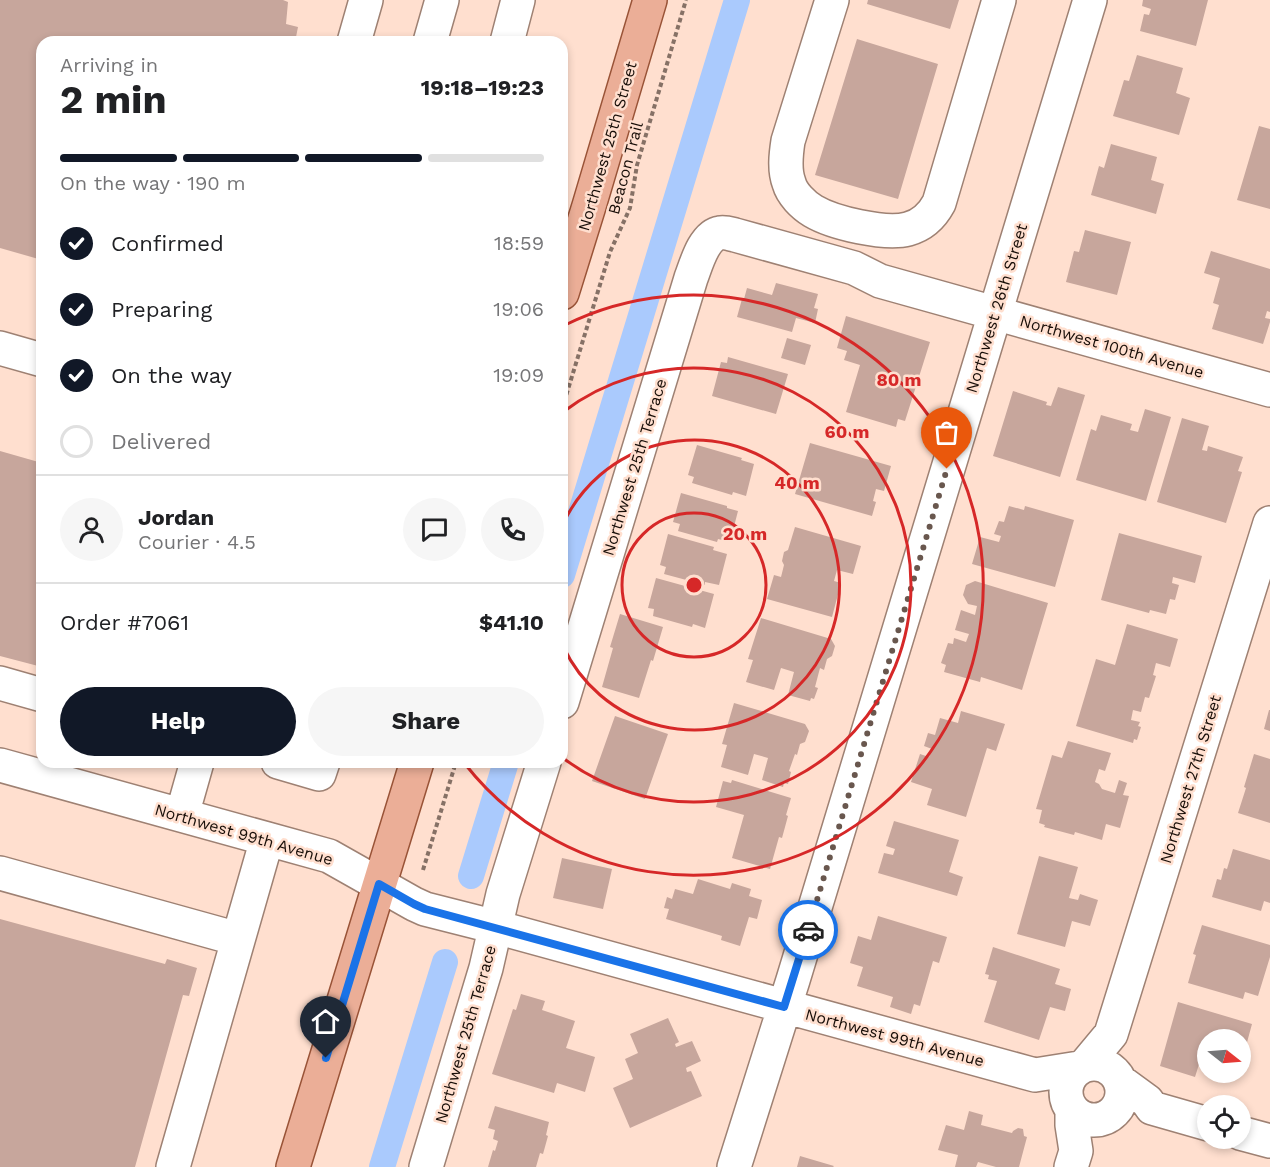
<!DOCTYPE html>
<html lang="en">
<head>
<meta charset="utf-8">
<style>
  :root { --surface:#fff; --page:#f6f6f6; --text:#202124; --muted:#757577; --line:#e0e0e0; --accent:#111827 }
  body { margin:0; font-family:"Work Sans",sans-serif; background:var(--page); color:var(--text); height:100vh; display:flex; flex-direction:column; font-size:22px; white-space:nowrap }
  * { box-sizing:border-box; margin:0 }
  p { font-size:20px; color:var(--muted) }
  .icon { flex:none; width:33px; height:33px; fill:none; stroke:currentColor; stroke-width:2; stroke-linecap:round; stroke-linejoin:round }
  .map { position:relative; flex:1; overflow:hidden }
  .details { position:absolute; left:36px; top:36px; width:532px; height:732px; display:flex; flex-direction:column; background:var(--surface); border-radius:18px; box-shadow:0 3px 9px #0003 }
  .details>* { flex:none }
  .needle { width:39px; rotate:107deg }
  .controls { position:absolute; left:1197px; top:1029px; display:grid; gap:12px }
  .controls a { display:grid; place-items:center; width:54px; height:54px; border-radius:50%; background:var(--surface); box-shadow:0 3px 9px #0003; font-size:30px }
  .pin { position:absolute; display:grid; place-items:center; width:51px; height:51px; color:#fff; margin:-62px -26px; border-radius:50% 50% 50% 0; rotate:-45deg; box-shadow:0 0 6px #0007 }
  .pin .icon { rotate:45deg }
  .courier { position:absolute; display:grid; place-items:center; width:60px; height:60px; margin:-30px; border:4px solid #1a73e8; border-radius:50%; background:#fff; color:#222; box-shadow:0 2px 8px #0007 }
  .overview em { font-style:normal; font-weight:700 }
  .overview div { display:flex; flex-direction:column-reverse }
  .overview { display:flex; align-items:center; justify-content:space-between; height:102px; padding:0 24px }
  h1 { font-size:39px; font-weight:700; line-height:45px }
  .bar { display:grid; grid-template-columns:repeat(4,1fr); gap:9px 6px; align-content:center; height:72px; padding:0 24px }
  .bar i { height:8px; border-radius:4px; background:var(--line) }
  .bar .active { background:var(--accent) }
  .bar p { grid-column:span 4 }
  .line { display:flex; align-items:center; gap:15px; padding:0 24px; border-top:2px solid var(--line) }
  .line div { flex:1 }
  .round { display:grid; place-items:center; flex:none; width:63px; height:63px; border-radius:32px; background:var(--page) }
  ol { padding:0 24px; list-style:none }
  li { display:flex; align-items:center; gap:18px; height:66px }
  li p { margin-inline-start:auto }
  li .icon { padding:6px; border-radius:50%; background:var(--accent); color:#fff; stroke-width:4 }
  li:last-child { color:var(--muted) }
  li i { width:33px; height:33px; border:3px solid var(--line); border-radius:50% }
  .button { display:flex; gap:12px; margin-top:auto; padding:12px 24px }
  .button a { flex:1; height:69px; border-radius:36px; background:var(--accent); color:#fff; font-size:24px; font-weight:700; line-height:69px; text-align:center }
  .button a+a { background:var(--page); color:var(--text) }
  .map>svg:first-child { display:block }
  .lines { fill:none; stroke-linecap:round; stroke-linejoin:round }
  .canal { stroke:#aacafd; stroke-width:26 }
  .building { fill:#c7a69c }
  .minor-casing { stroke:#9e8173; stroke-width:36 }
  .major-casing { stroke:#995337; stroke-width:36 }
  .path { stroke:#867166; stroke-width:4; stroke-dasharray:4.5 3; stroke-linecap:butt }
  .minor { stroke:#fff; stroke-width:33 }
  .major { stroke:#ebae97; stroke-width:33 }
  .done { stroke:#69574e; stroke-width:6; stroke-dasharray:0 10.8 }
  .route { stroke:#1a73e8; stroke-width:8 }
  .ring { fill:none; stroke:#d62828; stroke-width:3 }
  .labels { text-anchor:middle; stroke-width:5; stroke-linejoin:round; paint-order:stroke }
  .street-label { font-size:16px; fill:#180e08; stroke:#ffdfcf }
  .centre { fill:#d62828; stroke:#ffdfcf; stroke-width:3 }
  .ring-label { font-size:18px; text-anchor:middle; font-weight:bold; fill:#d62828; stroke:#ffdfcf; stroke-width:5; stroke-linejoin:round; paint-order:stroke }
</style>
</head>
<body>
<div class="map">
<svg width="1270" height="1167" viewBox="0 0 1270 1167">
  <rect width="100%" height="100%" fill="#ffdfcf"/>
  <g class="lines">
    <path class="canal" d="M562,575L737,0
      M471,876L506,762
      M382,1167L445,962"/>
  </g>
  <path class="building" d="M0,0H283L288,2L286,24L298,27L295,42H42V260L0,248Z
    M868,0H959L950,29L867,4Z
    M1143,0H1208L1196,46L1140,31L1144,14L1149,15L1151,9L1142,6Z
    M857,39L938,64L898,199L815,175Z
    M1137,55L1183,68L1176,93L1190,98L1179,135L1113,116L1124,80L1129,81Z
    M1259,126L1270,129V209L1237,200Z
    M1111,144L1157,157L1151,180L1164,184L1156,214L1091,195L1099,166L1104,168Z
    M1085,230L1131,242L1117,295L1066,282L1074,251L1079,252Z
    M1211,251L1270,269V312L1267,311L1265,318L1270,319V322L1263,344L1212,329L1219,305L1213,303L1220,278L1204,273Z
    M776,283L818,294L814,308L818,309L815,323L796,318L792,332L737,317L742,299H744L747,288L772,295Z
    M846,316L930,342L905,421L898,419L896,427L846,412L860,365L844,360L847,351L837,348Z
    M787,338L811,345L805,365L781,358Z
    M728,357L788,374L776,414L712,396L721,362L727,363Z
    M1058,387L1085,395L1060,477L993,456L1013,391L1047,402L1046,405L1051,406Z
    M1145,409L1171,417L1146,501L1076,480L1091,429L1096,431L1101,415L1132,424L1130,430L1138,432Z
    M1182,418L1209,426L1202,450L1207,451L1208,446L1243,457L1238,471L1242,472L1226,523L1157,502Z
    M810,443L891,466L884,491L876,489L873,501L876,502L872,516L795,494Z
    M697,445L742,458L741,460L754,464L746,496L733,492L732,495L692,483L694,477L688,475Z
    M0,451L42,463V667L0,656Z
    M681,493L727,506V508L738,511L730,542L718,539L717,542L678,531L680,524L673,522Z
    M1009,506L1024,510L1025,506L1074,520L1055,587L972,564L980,537L999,542L1001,536L994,534L999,521L1004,522Z
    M795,527L861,546L853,574L837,570L834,581L841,583L832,617L767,599L774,575L781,577L784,565L782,561L784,552L788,550Z
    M1119,533L1202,556L1195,583L1173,577L1172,583L1179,585L1175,600L1170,599L1166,614L1150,610L1149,613L1101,600Z
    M668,534L714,547L713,550L727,554L719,585L705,582V585L664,574L666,567L660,565Z
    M656,578L714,594L705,628L693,624L692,627L653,616L654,609L648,608Z
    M975,581L1048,603L1022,690L981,677L980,682L944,672L946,665L941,663L948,643L953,644L954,638L966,642L969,634L955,630L961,610L975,615L977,606L968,604L963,595L966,585Z
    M620,614L663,627L653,661L651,660L639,698L602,687L613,648L610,647Z
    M761,618L831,639L835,646L832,656L827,659L824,670L820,668L815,687L818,688L814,699L811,698L810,701L788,695L794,672L781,668L774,690L746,682L753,660L748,659Z
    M1127,624L1178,639L1170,667L1156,663L1153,675L1156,676L1149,698L1145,697L1141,712L1133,710L1131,720L1140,722L1138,726L1141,727L1137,740L1134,739L1133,743L1076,726L1096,659L1115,665Z
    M734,703L805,724L809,731L805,742L800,744L797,755L795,754L789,771L791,772L788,784L784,783L783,787L762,780L768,758L754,754L748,775L721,767L727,745L722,744Z
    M1269,710H1270V731L1264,729Z
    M961,711L1005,724L996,751L987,748L966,817L927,805L932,789L911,782L920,754L929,757L932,749L924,746L928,733L935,735L940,718L958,723Z
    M615,716L668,734L645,799L592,781Z
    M1068,741L1111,753L1105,771L1099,769L1095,782L1099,784L1102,789L1115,793L1119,780L1127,783L1123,795L1129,796L1120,828L1106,824L1102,840L1075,832L1074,835L1044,827L1045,825L1039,823L1042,810L1036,809L1052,755L1062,758Z
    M1254,754L1270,759V823L1238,813L1246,788L1244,787Z
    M732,780L791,798L786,815L788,816L782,838L779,837L770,869L732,858L744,815L716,807L723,781L731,783Z
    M894,821L959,840L949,872L963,877L957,896L878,873L884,853L893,855L895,849L886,846Z
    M1233,849L1270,860V903L1264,901L1261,911L1212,897L1217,879L1221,880L1224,868L1227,869Z
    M1039,856L1078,867L1069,898L1078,900L1080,894L1098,900L1090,926L1072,921L1065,947L1017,934Z
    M562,858L612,869L603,909L553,898Z
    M698,879L730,889L732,883L751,889L749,896L762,900L757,919L749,917L740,946L721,940L722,936L666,919L669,909L664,908L667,897L672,899L675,889L693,894Z
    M878,916L947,937L939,963L933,961L920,1006L914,1004L911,1014L890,1007L893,997L857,986L863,967L850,963L858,936L871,940Z
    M0,919L165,964L167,959L197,968L189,996L183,995L135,1167H0Z
    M1202,925L1270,945V957L1258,996L1245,992L1243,999L1188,983L1196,955L1193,954Z
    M993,947L1060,969L1055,984L1071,989L1065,1011L1050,1007L1039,1040L984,1022L997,981L988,979L989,975L985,974Z
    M521,994L545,1001L542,1010L575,1021L566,1048L595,1057L585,1092L557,1083L554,1093L492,1074L513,1009L516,1010Z
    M1178,1002L1252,1024L1246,1046L1240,1044V1040H1208V1060L1201,1058L1195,1077L1160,1066Z
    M668,1018L679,1042L675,1044L676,1047L692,1041L701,1061L686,1068L687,1072L691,1071L702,1096L630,1128L613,1088L633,1079L625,1059L638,1053L630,1034Z
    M495,1106L549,1122L546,1135L548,1136L543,1154L540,1153L536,1167H488L493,1150L495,1151L498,1141L493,1139L495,1130L488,1128Z
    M969,1111L983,1115L981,1125L1012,1133L1013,1131L1018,1128L1023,1129L1024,1136L1027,1137L1019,1167H996L978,1162L976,1167H955L958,1155L938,1150L946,1125L964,1130Z
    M800,1156L834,1166L833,1167H797Z"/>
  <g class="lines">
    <defs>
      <path id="minor" d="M832,0L788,141C786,154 784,170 789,183C792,194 803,205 813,211C833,223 885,235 908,229C923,225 932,216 939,203L999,0
        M354,42L366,0
        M430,42L442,0
        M507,42L518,0
        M0,348L42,360
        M0,683L42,695
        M562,702L691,278C696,265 704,235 720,233C725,232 731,234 735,235L854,268L880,281L1270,390
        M278,762L319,774L323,762
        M0,765L329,856L414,904L425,909L496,927L1035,1075L1079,1068
        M182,815L197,762
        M0,873L238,939
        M1066 1092a28 28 0 1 1 56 0a28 28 0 1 1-56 0Z
        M1086,1064L1111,1034L1270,523
        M1121,1082L1147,1101L1152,1108L1208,1124
        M1240,1133L1270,1141
        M173,1167L267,839
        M426,1167L486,968L503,894L544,762
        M734,1167L793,980L1090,0
        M1071,1167L1076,1151L1072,1125V1110"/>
      <path id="major" d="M562,293L589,206L650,0
        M293,1167L417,762"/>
    </defs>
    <use href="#minor" class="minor-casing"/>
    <use href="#major" class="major-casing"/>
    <path class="path" d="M562,409L610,252L630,208L637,165L686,0
      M423,870L456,762"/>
    <use href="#minor" class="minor"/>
    <use href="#major" class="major"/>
  </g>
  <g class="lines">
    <path class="done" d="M808,930L947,469"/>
    <path class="route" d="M326,1058L379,884L414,904L425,909L784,1007L808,930"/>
  </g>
  <g class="ring">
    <circle cx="694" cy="585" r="72"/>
    <path d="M563 524A145 145 0 1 1 563 646"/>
    <path d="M563 412A217 217 0 1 1 563 758"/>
    <path d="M565 325A290 290 0 1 1 465 764"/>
  </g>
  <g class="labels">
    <g class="street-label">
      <text transform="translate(607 146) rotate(-74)" y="6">Northwest 25th Street</text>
      <text transform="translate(625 168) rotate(-75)" y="6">Beacon Trail</text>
      <text transform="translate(996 308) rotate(-73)" y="6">Northwest 26th Street</text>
      <text transform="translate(1112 346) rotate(16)" y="6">Northwest 100th Avenue</text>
      <text transform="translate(634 467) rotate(-73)" y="6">Northwest 25th Terrace</text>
      <text transform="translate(1190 779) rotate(-73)" y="6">Northwest 27th Street</text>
      <text transform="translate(244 834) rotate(16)" y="6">Northwest 99th Avenue</text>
      <text transform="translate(465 1034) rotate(-74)" y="6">Northwest 25th Terrace</text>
      <text transform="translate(895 1037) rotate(15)" y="6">Northwest 99th Avenue</text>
    </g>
  </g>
  <circle cx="694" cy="585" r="9" class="centre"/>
  <g class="ring-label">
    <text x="899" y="386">80 m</text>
    <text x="847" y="438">60 m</text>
    <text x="797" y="489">40 m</text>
    <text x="745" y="540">20 m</text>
  </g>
</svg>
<div class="controls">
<a><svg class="needle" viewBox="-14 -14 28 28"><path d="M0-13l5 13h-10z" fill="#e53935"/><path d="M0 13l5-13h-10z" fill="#757577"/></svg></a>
<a><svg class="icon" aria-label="locate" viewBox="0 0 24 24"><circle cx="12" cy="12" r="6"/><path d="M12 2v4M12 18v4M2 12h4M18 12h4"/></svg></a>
</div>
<div class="pin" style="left:947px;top:469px;background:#ea580c"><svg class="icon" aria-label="bag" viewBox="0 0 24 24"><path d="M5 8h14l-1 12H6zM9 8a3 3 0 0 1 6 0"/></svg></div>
<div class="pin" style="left:326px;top:1058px;background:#1f2937"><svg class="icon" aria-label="home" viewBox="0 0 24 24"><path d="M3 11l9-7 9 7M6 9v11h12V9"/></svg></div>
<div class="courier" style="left:808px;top:930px"><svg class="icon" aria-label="car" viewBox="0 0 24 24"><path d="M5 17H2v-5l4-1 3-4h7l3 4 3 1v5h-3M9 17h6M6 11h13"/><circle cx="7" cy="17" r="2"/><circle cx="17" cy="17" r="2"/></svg></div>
<section class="details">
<div class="overview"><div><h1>2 min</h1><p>Arriving in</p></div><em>19:18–19:23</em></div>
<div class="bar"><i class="active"></i><i class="active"></i><i class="active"></i><i></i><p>On the way · 190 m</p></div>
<ol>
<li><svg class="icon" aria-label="check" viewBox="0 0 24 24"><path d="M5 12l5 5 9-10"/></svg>Confirmed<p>18:59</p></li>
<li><svg class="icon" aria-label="check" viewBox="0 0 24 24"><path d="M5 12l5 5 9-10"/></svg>Preparing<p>19:06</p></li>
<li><svg class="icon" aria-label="check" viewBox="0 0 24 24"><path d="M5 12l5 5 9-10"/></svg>On the way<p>19:09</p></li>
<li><i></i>Delivered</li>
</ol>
<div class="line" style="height:108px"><a class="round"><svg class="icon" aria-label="person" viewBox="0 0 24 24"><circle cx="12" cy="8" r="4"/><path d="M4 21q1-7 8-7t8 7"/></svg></a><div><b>Jordan</b><p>Courier · 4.5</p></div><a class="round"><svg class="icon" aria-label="chat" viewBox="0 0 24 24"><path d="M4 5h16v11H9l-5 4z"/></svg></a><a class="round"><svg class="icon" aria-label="phone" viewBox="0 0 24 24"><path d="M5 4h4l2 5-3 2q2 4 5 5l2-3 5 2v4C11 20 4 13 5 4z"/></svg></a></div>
<div class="line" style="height:78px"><div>Order #7061</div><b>$41.10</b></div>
<div class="button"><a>Help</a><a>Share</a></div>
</section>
</div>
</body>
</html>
